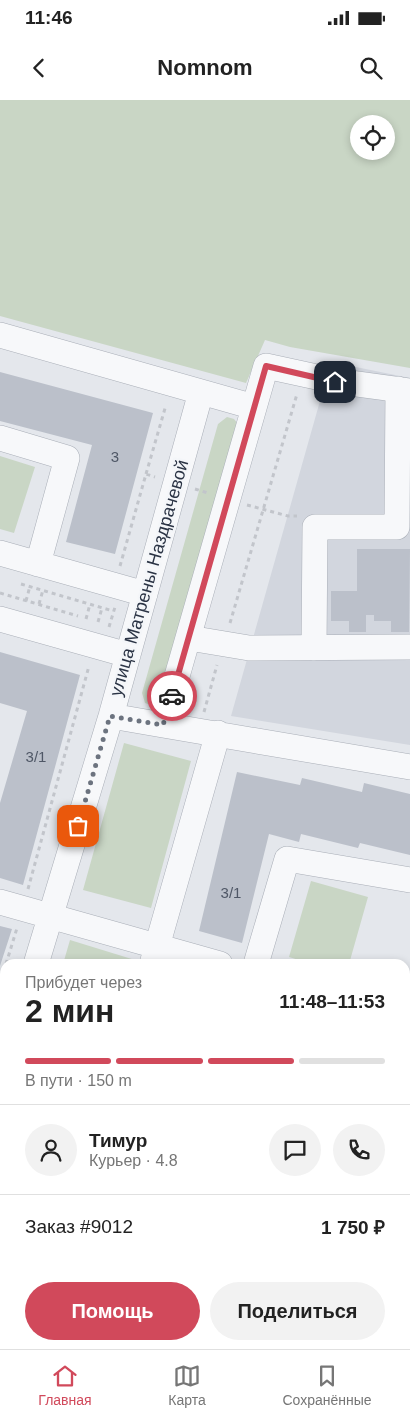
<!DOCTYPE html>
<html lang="ru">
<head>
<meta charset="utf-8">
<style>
  :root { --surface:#fff; --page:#f2f2f2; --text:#222; --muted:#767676; --line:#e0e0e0; --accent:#d1495b }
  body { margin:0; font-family:Arial,sans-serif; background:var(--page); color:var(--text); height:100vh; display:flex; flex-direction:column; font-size:19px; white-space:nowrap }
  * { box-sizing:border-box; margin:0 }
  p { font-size:16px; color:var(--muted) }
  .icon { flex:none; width:28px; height:28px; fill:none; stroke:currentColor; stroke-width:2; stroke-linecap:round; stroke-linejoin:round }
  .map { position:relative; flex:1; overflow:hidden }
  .sheet { position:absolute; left:0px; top:859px; width:410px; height:391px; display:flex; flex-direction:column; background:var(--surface); border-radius:15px 15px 0 0; box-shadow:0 2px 8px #0003 }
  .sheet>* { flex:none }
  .controls { position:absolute; left:350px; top:15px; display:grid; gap:10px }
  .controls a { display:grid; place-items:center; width:45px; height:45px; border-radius:50%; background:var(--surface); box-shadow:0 2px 8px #0003; font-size:25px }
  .pin { position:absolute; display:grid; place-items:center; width:42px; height:42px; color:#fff; margin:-21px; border-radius:10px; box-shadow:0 2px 8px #0006 }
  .courier { position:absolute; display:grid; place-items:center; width:50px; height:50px; margin:-25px; border:4px solid #d1495b; border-radius:50%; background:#fff; color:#222; box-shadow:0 1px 6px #0007 }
  .head em { font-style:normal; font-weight:800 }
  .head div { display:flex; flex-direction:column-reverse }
  .head { display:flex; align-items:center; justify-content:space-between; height:85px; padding:0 25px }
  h1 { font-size:32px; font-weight:800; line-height:38px }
  .bar { display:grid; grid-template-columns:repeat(4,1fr); gap:8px 5px; align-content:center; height:60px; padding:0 25px }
  .bar i { height:6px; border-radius:4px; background:var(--line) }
  .bar .active { background:var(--accent) }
  .bar p { grid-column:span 4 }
  .line { display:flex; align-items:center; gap:12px; padding:0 25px; border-top:1px solid var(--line) }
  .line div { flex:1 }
  .round { display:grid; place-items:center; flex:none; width:52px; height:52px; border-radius:26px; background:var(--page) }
  .action { display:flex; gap:10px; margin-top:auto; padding:10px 25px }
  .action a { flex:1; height:58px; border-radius:30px; background:var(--accent); color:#fff; font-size:20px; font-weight:800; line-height:58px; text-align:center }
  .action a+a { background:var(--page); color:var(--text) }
  .status { display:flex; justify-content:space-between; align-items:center; height:35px; padding:0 25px; background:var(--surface); direction:ltr }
  .status svg { height:14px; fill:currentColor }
  header { display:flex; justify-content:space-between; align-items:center; height:65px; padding:0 25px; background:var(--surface); font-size:22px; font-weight:800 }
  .tabs { display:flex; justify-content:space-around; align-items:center; height:70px; border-top:1px solid var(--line); background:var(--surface); font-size:14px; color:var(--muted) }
  .tabs a { display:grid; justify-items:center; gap:2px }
  .tabs .active { color:var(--accent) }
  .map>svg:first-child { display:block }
  .built { fill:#d2d6de }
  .green { fill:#c9d6c5; fill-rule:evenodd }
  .building { fill:#bbc0ca }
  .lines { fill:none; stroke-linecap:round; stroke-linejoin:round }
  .minor-casing { stroke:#a9aeb7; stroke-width:26 }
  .path { stroke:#c2c5cb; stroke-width:3; stroke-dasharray:4 4; stroke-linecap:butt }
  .minor { stroke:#f7f8fa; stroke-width:25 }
  .done { stroke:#6c737f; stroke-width:5; stroke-dasharray:0 9 }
  .route { stroke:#d1495b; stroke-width:6 }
  .labels { text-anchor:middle; stroke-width:5; stroke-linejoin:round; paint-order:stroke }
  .number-label { font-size:15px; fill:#4f5766 }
  .street-label { font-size:18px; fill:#2b3445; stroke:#f4f6f9 }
</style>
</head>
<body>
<div class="status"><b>11:46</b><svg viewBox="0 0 49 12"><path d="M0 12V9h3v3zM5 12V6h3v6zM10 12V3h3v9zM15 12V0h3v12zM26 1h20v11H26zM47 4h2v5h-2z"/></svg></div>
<header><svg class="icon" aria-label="back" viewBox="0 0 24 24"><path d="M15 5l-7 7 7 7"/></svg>Nomnom<svg class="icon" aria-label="search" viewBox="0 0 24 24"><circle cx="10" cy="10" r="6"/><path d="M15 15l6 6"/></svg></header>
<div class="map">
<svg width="410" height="1249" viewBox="0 0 410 1249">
  <rect width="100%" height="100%" fill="#e4e7ec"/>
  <path class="built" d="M331,262L410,278V645L231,616Z
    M410,1207V1249H397L399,1245H405V1223Z"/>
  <path class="green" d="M0,0H410V268L290,247L265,240L246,283L0,216ZM359,24H386V51H359Z
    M227,317L234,319L238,324L156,604L151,605L145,603L142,593L218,324Z
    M0,356L35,367L14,433L0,429Z
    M124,643L191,661L151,808L83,790Z
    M311,781L368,797L349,864H312L289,857Z
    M70,840L135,860L134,864H63Z
    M5,1058V1109L0,1108V1075Z
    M201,1245H340L354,1249H215Z"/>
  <path class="building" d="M0,272L153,313L115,454L66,442L92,345L0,321Z
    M357,449H410L409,532H391V521H374V515H366V532H349V521H331V491H357Z
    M0,552L80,575L23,785L0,778V703L27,611L0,603Z
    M237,672L300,685L302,678L362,692L364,683L410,694V755L360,743L358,748L301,734L299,742L269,734L242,843L199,831Z
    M0,826L12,829L0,866Z
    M405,948L410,949V1100L406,1116Z"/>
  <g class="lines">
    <defs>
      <path id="minor" d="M0,235L254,307
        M410,291L335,281L266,266L163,625L410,667
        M0,338L67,358L38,464
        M0,453L145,494
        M0,519L128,555
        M189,538L249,548L410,547
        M314,548L315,427H397L398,289
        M111,616L163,625
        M0,802L220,864
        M36,864L111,616L201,292
        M152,864L218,633
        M256,864L287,759L410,780
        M405,918L410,901
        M0,984L5,967
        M0,1138L5,1140
        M405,1193L410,1176
        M0,1197L5,1179
        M122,1245L136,1249
        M378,1245L389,1249
        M42,1249L44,1245"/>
    </defs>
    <use href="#minor" class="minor-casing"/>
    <path class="path" d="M146,374L166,305
      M195,389L208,393
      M247,405L288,416H297
      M120,466L146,374L155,377
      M21,484L113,511
      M0,493L78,516
      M26,501L30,486
      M39,504L43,490
      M86,519L90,504
      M98,522L102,508
      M230,523L297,294
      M109,527L115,507
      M204,612L217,565
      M28,789L89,566
      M6,864L17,828
      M0,884L5,868
      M227,1245H233
      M248,1245L249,1249
      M258,1245V1249
      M323,1245L326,1249
      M66,1246L77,1249"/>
    <use href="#minor" class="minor"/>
  </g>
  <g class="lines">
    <path class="done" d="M78,726L110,616L163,625L172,596"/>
    <path class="route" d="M172,596L266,266L335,282"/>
  </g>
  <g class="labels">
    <g class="number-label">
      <text x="115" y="362">3</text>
      <text x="36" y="662">3/1</text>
      <text x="231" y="798">3/1</text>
    </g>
    <g class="street-label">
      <text transform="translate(149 478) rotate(-74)" y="6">улица Матрены Наздрачевой</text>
    </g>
  </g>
</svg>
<div class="controls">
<a><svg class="icon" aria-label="locate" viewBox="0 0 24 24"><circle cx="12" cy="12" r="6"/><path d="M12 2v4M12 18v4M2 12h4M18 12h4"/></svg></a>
</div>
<div class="pin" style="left:78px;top:726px;background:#ea580c"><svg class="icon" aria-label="bag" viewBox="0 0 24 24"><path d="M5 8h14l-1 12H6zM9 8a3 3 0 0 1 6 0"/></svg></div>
<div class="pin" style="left:335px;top:282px;background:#1f2937"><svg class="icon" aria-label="home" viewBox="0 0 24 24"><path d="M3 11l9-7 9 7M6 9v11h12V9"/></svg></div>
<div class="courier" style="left:172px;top:596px"><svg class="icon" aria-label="car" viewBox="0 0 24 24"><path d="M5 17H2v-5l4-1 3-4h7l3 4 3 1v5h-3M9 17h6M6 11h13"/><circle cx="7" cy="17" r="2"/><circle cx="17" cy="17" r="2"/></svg></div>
<section class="sheet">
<div class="head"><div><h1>2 мин</h1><p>Прибудет через</p></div><em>11:48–11:53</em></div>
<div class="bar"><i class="active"></i><i class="active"></i><i class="active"></i><i></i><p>В пути · 150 m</p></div>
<div class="line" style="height:90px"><a class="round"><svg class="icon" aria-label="person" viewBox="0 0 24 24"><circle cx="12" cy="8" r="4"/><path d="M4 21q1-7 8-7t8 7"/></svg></a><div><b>Тимур</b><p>Курьер · 4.8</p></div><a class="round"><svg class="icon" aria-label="chat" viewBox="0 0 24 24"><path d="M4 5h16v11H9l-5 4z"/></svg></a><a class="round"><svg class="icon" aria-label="phone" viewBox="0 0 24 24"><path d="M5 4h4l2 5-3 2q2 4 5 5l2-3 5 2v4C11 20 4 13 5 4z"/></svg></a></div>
<div class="line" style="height:65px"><div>Заказ #9012</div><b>1 750 ₽</b></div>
<div class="action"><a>Помощь</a><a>Поделиться</a></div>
</section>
</div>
<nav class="tabs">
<a class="active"><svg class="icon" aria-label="home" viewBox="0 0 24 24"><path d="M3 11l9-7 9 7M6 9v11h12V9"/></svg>Главная</a>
<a><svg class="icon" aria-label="map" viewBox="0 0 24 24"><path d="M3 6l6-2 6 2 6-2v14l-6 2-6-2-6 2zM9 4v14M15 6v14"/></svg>Карта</a>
<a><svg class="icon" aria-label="saved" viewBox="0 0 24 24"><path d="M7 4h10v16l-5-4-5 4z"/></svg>Сохранённые</a>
</nav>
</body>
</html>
